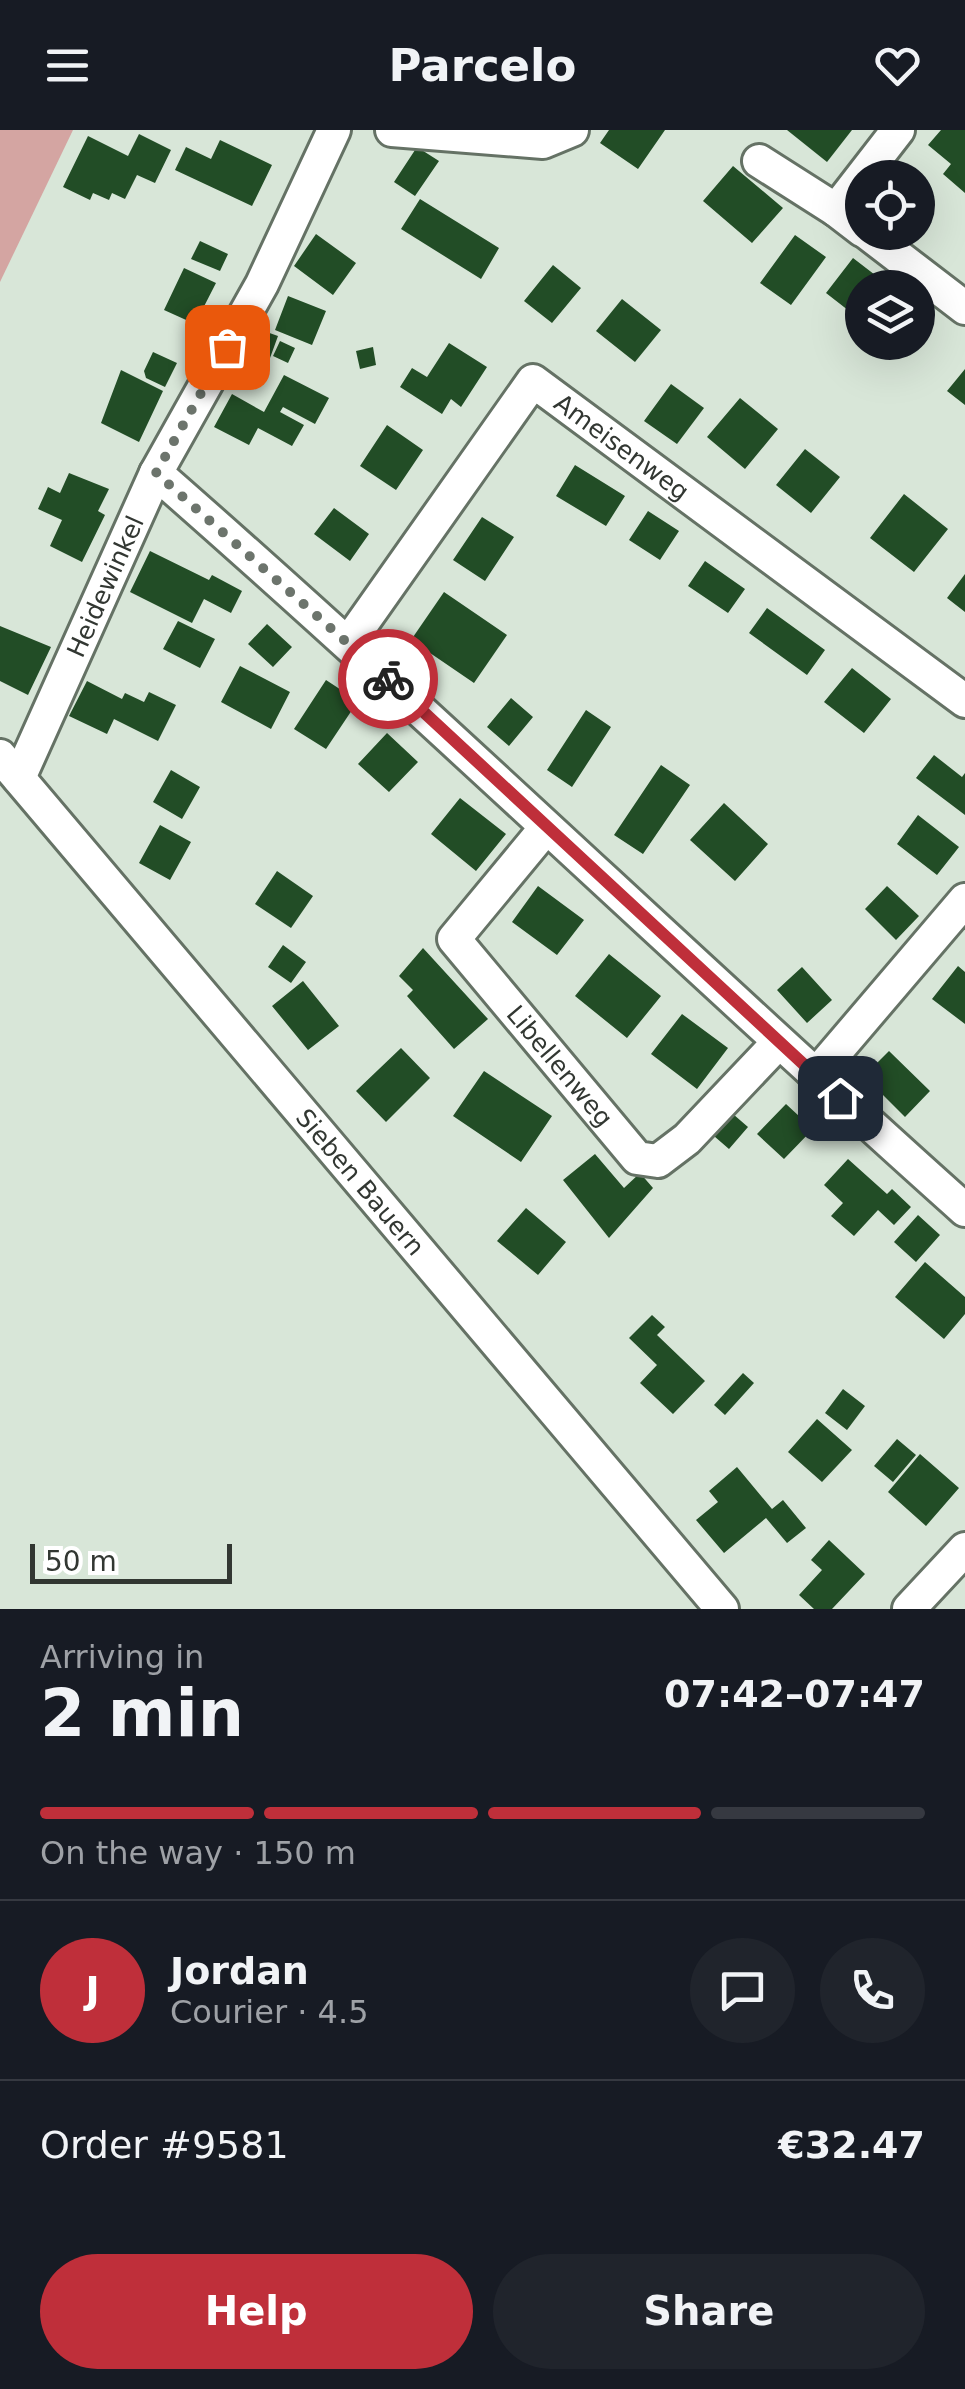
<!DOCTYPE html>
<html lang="en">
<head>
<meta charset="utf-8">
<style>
  :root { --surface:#171b24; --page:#20242c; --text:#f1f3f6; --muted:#9ea1a6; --line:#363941; --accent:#bf2f3a }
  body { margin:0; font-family:"DejaVu Sans",sans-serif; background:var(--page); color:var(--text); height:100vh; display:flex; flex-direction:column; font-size:38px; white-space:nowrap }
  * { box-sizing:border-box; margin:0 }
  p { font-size:32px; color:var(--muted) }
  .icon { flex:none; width:55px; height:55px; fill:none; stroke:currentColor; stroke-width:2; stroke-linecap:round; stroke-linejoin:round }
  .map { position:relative; height:1479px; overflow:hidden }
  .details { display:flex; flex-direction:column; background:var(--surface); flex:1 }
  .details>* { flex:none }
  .fabs { position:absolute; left:845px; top:30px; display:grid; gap:20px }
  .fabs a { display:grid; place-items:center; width:90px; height:90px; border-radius:50%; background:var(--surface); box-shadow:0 10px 40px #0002; font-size:50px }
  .scale { position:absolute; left:30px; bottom:25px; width:202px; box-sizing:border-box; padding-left:10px; border:5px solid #323732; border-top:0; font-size:28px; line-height:35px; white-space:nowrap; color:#323732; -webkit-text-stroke:8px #fff; paint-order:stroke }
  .pin { position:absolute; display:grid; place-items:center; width:85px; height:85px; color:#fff; margin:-42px; border-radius:20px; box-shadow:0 5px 15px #0006 }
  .courier { position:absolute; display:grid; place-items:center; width:100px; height:100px; margin:-50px; border:8px solid #bf2f3a; border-radius:50%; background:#fff; color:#222; box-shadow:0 2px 12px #0007 }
  .headline em { font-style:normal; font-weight:600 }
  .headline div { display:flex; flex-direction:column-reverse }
  .headline { display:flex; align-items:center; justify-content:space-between; height:170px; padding:0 40px }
  h1 { font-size:65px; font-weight:600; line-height:75px }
  .bar { display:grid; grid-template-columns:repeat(4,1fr); gap:15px 10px; align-content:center; height:120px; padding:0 40px }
  .bar i { height:12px; border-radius:8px; background:var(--line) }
  .bar .active { background:var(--accent) }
  .bar p { grid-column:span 4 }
  .line { display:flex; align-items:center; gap:25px; padding:0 40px; border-top:2px solid var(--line) }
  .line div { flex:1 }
  .round { display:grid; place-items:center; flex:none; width:105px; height:105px; border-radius:52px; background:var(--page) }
  .action { display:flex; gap:20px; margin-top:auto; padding:20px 40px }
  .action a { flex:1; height:115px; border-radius:60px; background:var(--accent); color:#fff; font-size:40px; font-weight:600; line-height:115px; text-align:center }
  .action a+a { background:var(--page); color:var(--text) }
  header { display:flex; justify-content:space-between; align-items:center; height:130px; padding:0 40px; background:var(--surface); font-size:45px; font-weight:600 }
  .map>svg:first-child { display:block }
  .green { fill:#d4a5a2 }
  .building { fill:#224d26 }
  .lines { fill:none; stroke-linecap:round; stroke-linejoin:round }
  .minor-casing { stroke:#657265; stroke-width:38 }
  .minor { stroke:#fff; stroke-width:32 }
  .done { stroke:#6c746c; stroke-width:10; stroke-dasharray:0 18 }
  .route { stroke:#bf2f3a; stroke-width:12 }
  .labels { text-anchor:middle; stroke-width:10; stroke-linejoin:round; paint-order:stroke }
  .street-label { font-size:25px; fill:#323732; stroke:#fff }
</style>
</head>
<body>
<header><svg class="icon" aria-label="menu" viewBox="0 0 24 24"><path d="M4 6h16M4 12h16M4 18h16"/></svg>Parcelo<svg class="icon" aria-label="heart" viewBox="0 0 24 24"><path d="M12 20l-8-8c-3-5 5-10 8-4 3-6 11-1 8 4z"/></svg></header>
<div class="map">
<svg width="965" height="1479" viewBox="0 0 965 1479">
  <rect width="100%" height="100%" fill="#d8e6d8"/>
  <path class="green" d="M0,0H73L0,152Z"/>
  <path class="building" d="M609,0H665L638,39L600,13Z
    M787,0H852L827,32Z
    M941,0H965V63L943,44L951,34L928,15Z
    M139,4L171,20L155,53L137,45L125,69L112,63L109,70L93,63L90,70L63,57L88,6L128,26Z
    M220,10L272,35L252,76L175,40L186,17L211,29Z
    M417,17L439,31L415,66L394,52Z
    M733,36L783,78L752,113L703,71Z
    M420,69L499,118L481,149L401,99Z
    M316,104L356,133L333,165L294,136Z
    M795,105L826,127L791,175L760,153Z
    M200,111L228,124L220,141L191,129Z
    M853,128L892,158H862V191L826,163Z
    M553,135L581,158L552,193L524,171Z
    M184,138L216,153L195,194L164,180Z
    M288,166L326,181L312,215L275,200Z
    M622,169L661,200L635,232L596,201Z
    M261,200L278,206L270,228L253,221Z
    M280,211L295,218L288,233L273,226Z
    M449,213L487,237L461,277L451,269L442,284L400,257L412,238L427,247Z
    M373,217L376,235L360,239L356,221Z
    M153,222L177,233L165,257L146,248L144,241Z
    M965,239V275L947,261Z
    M121,240L163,261L139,312L101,293Z
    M284,245L329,268L315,294L283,277L280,282L304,295L292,316L258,298L249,315L214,297L232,264L264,282Z
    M671,254L704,278L677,314L644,291Z
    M740,268L778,299L745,339L707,307Z
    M387,295L423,320L396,360L360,336Z
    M805,319L840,347L811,383L776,355Z
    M575,335L625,366L606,396L556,366Z
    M69,343L109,359L98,381L105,385L82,432L50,416L62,390L38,379L48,357L60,363Z
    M904,364L948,399L914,442L870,408Z
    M334,378L369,404L350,431L314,404Z
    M648,381L679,401L660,430L629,410Z
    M482,387L514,407L485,451L453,430Z
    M150,421L209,450L212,445L242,461L231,483L204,469L192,493L130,462Z
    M705,431L745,459L728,483L688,456Z
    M965,444V482L947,468Z
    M444,462L507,505L474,553L411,510Z
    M767,478L825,520L807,545L749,503Z
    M178,491L215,509L200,538L163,519Z
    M267,494L292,517L273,537L248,514Z
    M0,496L51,517L28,565L0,551Z
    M240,536L290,562L271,599L221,572Z
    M852,538L891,569L864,603L824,572Z
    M326,550L358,571L326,619L294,599Z
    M87,551L122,569L125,563L144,572L149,562L176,575L158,611L114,589L107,604L69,586Z
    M511,568L533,587L509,616L487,597Z
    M586,580L611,597L572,657L547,640Z
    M387,603L418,632L389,662L358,634Z
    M934,625L962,647L965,643V685L916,648Z
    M661,635L690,655L643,724L614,705Z
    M171,640L200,657L182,689L153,672Z
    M460,668L506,704L476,741L431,704Z
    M724,673L768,714L735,751L690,710Z
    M918,685L959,717L937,745L897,714Z
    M160,695L191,712L170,750L139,733Z
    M277,741L313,766L291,798L255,774Z
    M538,756L584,790L557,825L512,792Z
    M887,756L919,786L896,810L865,779Z
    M283,815L306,832L291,853L268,837Z
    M423,818L488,889L454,919L407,866L413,860L399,846Z
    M609,824L661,866L627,908L575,866Z
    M958,836L965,842V894L932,869Z
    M802,837L832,870L807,893L777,860Z
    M303,851L339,896L308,920L272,876Z
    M682,884L728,918L697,959L651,924Z
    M401,918L430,948L386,992L356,961Z
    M889,921L930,961L905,987L864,946Z
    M484,941L552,986L521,1032L453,986Z
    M786,974L813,999L784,1029L757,1004Z
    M726,978L748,997L729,1019L707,1000Z
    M595,1024L624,1058L640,1043L653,1058L609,1108L563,1050Z
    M848,1029L887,1064L892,1059L911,1077L894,1095L878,1080L854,1106L831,1086L843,1073L824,1055Z
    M526,1078L566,1112L538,1145L497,1111Z
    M918,1085L940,1105L916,1132L894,1112Z
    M925,1132L965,1167V1184L944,1209L895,1167Z
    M652,1185L665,1197L657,1205L705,1251L673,1284L640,1253L657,1235L629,1208Z
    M743,1243L754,1253L725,1285L714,1275Z
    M843,1259L865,1276L847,1300L825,1283Z
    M817,1289L852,1320L822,1352L788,1322Z
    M897,1309L916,1325L893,1352L874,1336Z
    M920,1324L959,1358L926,1396L888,1362Z
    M737,1337L772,1379L783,1370L806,1398L787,1413L766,1388L724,1423L696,1390L718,1372L709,1361Z
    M829,1410L865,1444L832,1479H814L799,1465L822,1440L811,1430Z"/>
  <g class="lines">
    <defs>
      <g id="minor">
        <path d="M392,0L543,12L572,0"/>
        <path d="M759,31L836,80"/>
        <path d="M862,100L836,80L898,0"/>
        <path d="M866,102L965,178"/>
        <path d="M156,343C430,583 693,837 965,1080"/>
        <path id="s1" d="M349,512L533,251L965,571"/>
        <path id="s2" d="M0,626L722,1479"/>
        <path id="s3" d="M19,648L156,343L262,154L334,0"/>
        <path id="s4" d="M545,699L454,809L637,1028L658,1031L687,1009L777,914"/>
        <path d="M815,946L965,770"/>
        <path d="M909,1479L965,1419"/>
      </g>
    </defs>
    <use href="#minor" class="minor-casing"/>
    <use href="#minor" class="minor"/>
  </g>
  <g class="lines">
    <path class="done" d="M227,217L156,343L388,549"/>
    <path class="route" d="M388,549L840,968"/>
  </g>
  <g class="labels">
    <g class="street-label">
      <text dy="9" stroke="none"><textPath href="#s1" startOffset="430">Ameisenweg</textPath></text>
      <text dy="9" stroke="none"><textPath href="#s3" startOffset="210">Heidewinkel</textPath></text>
      <text dy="9" stroke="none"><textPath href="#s4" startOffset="308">Libellenweg</textPath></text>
      <text dy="9" stroke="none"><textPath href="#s2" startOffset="558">Sieben Bauern</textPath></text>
    </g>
  </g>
</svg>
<div class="fabs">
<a><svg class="icon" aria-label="locate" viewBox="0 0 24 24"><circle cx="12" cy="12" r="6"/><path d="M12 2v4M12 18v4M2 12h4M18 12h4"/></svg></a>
<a><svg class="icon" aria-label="layers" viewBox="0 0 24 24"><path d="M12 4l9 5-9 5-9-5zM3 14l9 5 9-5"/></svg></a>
</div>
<div class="scale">50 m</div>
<div class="pin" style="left:227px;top:217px;background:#ea580c"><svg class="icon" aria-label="bag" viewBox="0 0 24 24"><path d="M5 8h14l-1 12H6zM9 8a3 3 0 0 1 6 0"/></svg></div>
<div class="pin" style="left:840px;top:968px;background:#1f2937"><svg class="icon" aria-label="home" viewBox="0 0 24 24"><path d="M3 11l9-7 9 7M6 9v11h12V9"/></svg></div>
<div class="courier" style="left:388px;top:549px"><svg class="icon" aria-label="bike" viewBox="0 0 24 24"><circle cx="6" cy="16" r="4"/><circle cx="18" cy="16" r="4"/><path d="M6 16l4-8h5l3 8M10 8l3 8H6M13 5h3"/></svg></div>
</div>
<section class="details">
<div class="headline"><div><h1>2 min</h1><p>Arriving in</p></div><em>07:42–07:47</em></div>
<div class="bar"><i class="active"></i><i class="active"></i><i class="active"></i><i></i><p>On the way · 150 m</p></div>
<div class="line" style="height:180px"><b class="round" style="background:var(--accent);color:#fff">J</b><div><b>Jordan</b><p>Courier · 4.5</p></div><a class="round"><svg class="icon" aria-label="chat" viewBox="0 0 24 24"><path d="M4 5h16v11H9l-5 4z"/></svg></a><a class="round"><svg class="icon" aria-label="phone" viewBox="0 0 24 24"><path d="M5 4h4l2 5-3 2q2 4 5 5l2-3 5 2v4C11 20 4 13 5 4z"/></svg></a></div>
<div class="line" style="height:130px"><div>Order #9581</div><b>€32.47</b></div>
<div class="action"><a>Help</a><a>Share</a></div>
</section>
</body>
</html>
